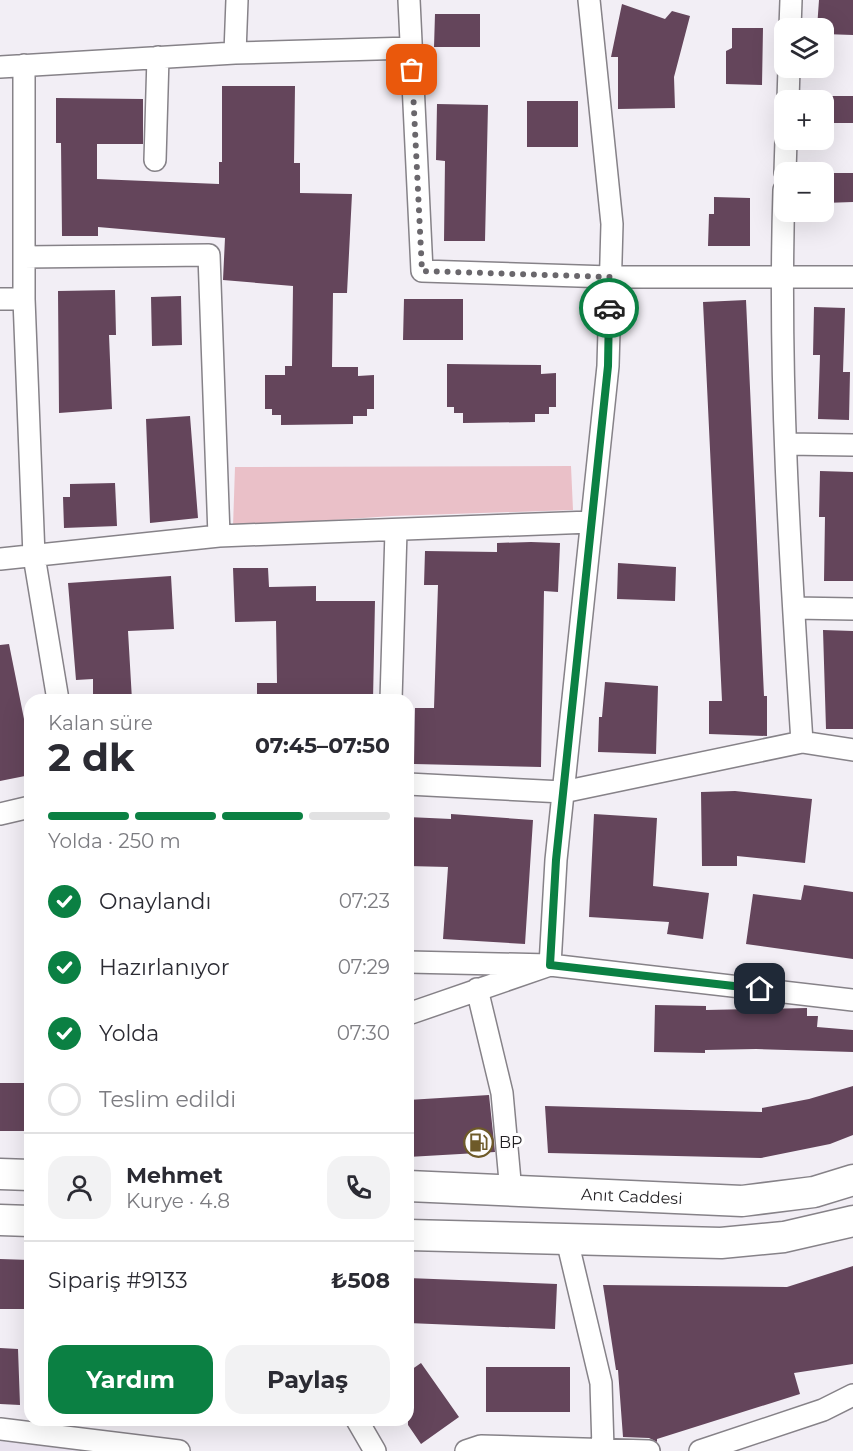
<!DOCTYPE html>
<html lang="tr">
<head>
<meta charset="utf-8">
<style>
  :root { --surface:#fff; --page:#f2f2f3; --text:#2b2b33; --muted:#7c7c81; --line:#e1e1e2; --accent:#0b8043 }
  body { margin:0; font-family:Montserrat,sans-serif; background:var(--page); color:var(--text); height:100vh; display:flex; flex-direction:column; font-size:22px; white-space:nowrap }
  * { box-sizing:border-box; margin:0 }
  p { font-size:20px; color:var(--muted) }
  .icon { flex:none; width:33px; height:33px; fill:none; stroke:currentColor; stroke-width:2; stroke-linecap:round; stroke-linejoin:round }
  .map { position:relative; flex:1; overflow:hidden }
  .panel { position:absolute; left:24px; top:694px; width:390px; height:732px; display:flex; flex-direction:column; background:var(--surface); border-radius:18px; box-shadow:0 6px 24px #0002 }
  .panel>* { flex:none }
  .controls { position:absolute; left:774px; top:18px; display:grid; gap:12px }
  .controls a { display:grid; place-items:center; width:60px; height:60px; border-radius:12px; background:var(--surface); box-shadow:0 6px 24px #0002; font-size:30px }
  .pin { position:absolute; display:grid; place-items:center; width:51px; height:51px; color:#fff; margin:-26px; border-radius:12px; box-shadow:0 3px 9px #0006 }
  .courier { position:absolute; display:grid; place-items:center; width:60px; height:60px; margin:-30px; border:4px solid #0b8043; border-radius:50%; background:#fff; color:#222; box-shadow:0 2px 8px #0007 }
  .head em { font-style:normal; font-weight:700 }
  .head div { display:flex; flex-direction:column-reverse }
  .head { display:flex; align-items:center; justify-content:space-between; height:102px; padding:0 24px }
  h1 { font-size:39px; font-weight:700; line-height:45px }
  .bar { display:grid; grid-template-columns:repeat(4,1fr); gap:9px 6px; align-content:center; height:72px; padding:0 24px }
  .bar i { height:8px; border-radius:4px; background:var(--line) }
  .bar .selected { background:var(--accent) }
  .bar p { grid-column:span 4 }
  .line { display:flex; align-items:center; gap:15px; padding:0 24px; border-top:2px solid var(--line) }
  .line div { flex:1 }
  .round { display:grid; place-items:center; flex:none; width:63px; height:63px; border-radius:18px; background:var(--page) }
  ol { padding:0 24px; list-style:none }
  li { display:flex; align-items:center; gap:18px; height:66px }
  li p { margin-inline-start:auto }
  li .icon { padding:6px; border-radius:50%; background:var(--accent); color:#fff; stroke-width:4 }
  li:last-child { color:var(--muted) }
  li i { width:33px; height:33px; border:3px solid var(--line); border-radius:50% }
  .cta { display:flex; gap:12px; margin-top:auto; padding:12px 24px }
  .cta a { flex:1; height:69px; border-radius:18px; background:var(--accent); color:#fff; font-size:24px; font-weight:700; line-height:69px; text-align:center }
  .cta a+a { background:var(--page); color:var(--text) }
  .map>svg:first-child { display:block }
  .built { fill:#e7e0ed }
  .green { fill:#eac0c8 }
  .building { fill:#64455b }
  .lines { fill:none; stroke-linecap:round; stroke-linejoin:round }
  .minor-casing { stroke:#868288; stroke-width:24 }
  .secondary-casing { stroke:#868288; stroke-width:33 }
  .minor { stroke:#fff; stroke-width:21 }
  .secondary { stroke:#fff; stroke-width:30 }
  .done { stroke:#6a676c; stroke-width:6; stroke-dasharray:0 10.8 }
  .route { stroke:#0b8043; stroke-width:8 }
  .labels { text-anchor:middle; stroke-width:6; stroke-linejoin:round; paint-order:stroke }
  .poi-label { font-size:16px; fill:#211f22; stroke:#fefdfe; text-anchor:start }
  .street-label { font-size:16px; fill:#211f22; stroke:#fefdfe }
</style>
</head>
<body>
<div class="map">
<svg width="853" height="1451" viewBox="0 0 853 1451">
  <rect width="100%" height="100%" fill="#f2eef5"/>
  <path class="built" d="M0,1441L113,1449L121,1451H0Z"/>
  <path class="green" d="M571,466L573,510L392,516L233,527L235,467Z"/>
  <path class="building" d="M819,0H853V35L824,34V28H817Z
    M622,4L665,19L672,11L690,16L674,77L675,108L618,109V57H611Z
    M435,14H480V47H434Z
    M732,28H763L762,85L726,84V51L732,48Z
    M222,86H295L294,163H300V193L352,194L347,293H333L332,367H358V376L374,375V409H367V416H353V424L281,425V415H272V409H265V375H285V366H292L293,286L223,280L225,238L98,227V236H62L61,143H56V98L143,99V144H97V179L219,184V162H222Z
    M824,96H853V123H824Z
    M527,101H578V147H527Z
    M437,104L488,105L485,241H444L445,161L436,160Z
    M824,173H853V202L824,203Z
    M714,197L750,198V246H708L709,214H714Z
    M115,290L116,335H109L112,409L59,413L58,291Z
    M181,296L182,345L152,346L151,297Z
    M404,299H463V340H403Z
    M746,300L764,696H767V736L709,734V701H722L703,302Z
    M814,307L845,308L843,372H850L849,420L818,419L820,355H813Z
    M447,364L541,365V374L556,373V407H549V414H535V422L463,423V413H454V407H447Z
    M190,416L198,518L150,523L146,419Z
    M820,471L853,472V581H824L825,517H819Z
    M115,483L117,526L64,528L63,497H70V484Z
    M531,542L560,543L558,592L544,591L541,767L414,764L415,708H434L438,585H424L425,551L497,552V543Z
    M618,563L676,567L675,601L617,599Z
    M233,568H268L269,587L316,586V601H375L373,700H257V683H277L276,621L235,622Z
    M171,576L174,629L128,631L132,700H93V679L76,680L68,583Z
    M823,630L853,631V729H826Z
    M9,644L30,749V775L0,781V645Z
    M605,682L658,686L656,754L598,752L599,717H602Z
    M735,791L812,799L805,863L737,856V866H702L701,792Z
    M451,814L533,820L525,944L443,939L448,867L408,866V817L451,819Z
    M594,814L657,818L653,886L709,893L703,939L667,934L669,922L589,917Z
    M804,885L853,892V959L746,944L753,894L801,900Z
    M655,1005L706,1006V1010L807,1008V1016H818L817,1027L853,1030V1052L756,1049L705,1050V1053L654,1052Z
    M0,1083H30V1131H0Z
    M853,1086V1135L830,1144L761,1158L548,1153L545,1106L762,1112V1108L809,1099Z
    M489,1095L495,1152L408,1157V1100Z
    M0,1259L30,1260V1309H0Z
    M853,1266V1364L794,1373L800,1394L657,1439V1442L649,1438L623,1437L618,1370H616L603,1285L787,1287Z
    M408,1278L557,1284L555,1329L408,1323Z
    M0,1348L18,1349L20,1405L0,1404Z
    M421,1363L459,1417L421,1444L408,1425V1372Z
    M486,1367H570V1412H486Z"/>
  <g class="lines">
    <defs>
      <path id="minor" d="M409,0L422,271L610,277H853
        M790,28L791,0
        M235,53L237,0
        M24,65V299L34,556L58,700
        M0,67L235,53L411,48
        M788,100L789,68
        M155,160L158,57
        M785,172L786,140
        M784,190C778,373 790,558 802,742
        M24,257L209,255L219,536
        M0,299H24
        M787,444L853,445
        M0,559L219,536L591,522
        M794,608L853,609
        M391,700L396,531
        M408,784L563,792L802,742L853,750
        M0,814L30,807
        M408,962L550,965L556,860L608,366L612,224L589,0
        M477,989L502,1093L511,1192
        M408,1014L550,965L853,1000
        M567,1240L601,1383L603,1449
        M357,1420L375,1451
        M0,1429L179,1451
        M466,1451L481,1446L649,1451
        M700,1451L823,1410L853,1395"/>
      <g id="secondary">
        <path d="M0,1174L30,1175"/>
        <path id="s1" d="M408,1186L742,1201L814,1192L853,1180"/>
        <path d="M0,1220L30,1221"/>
        <path d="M408,1235L721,1243L784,1237L853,1221"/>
      </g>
    </defs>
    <use href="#minor" class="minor-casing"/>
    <use href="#secondary" class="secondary-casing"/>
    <use href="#minor" class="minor"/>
    <use href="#secondary" class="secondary"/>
  </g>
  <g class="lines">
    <path class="done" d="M412,70L422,271L610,277L609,308"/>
    <path class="route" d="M609,308L608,366L556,860L550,965L760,989"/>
  </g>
  <defs>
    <symbol id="fuel-ring" viewBox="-11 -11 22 22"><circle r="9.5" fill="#fefdfe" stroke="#6e5a29" stroke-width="1.5"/><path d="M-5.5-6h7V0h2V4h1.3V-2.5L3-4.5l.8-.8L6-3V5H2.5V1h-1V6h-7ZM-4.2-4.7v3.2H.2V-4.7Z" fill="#6e5a29"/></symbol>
  </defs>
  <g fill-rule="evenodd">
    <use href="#fuel-ring" x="462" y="1126" width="33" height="33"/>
  </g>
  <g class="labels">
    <g class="poi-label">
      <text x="499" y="1148">BP</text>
    </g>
    <g class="street-label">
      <text dy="6" stroke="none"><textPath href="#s1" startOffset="224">Anıt Caddesi</textPath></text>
    </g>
  </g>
</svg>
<div class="controls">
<a><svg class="icon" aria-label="layers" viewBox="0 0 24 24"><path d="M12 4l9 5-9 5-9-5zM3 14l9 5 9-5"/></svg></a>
<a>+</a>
<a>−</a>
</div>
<div class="pin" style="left:412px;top:70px;background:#ea580c"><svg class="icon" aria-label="bag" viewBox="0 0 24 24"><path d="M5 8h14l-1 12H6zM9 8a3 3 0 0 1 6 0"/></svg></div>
<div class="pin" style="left:760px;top:989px;background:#1f2937"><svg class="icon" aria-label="home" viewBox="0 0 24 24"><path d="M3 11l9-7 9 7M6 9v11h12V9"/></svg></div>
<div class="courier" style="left:609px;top:308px"><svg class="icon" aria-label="car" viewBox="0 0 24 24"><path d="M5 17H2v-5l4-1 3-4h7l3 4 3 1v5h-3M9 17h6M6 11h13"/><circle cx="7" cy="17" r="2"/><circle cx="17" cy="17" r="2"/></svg></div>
<section class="panel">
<div class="head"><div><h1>2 dk</h1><p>Kalan süre</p></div><em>07:45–07:50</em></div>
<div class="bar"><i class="selected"></i><i class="selected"></i><i class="selected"></i><i></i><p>Yolda · 250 m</p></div>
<ol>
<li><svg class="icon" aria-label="check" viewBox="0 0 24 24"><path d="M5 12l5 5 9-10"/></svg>Onaylandı<p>07:23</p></li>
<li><svg class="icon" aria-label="check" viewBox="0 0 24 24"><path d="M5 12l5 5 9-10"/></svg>Hazırlanıyor<p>07:29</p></li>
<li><svg class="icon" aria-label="check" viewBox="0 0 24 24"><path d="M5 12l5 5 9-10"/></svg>Yolda<p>07:30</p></li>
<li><i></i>Teslim edildi</li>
</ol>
<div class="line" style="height:108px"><a class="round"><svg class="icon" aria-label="person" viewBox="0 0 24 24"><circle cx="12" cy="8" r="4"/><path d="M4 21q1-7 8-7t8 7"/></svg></a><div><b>Mehmet</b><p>Kurye · 4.8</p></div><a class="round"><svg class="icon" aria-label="phone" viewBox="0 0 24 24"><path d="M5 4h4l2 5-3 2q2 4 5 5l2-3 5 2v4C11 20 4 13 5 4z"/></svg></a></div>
<div class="line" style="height:78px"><div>Sipariş #9133</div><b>₺508</b></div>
<div class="cta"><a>Yardım</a><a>Paylaş</a></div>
</section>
</div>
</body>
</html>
